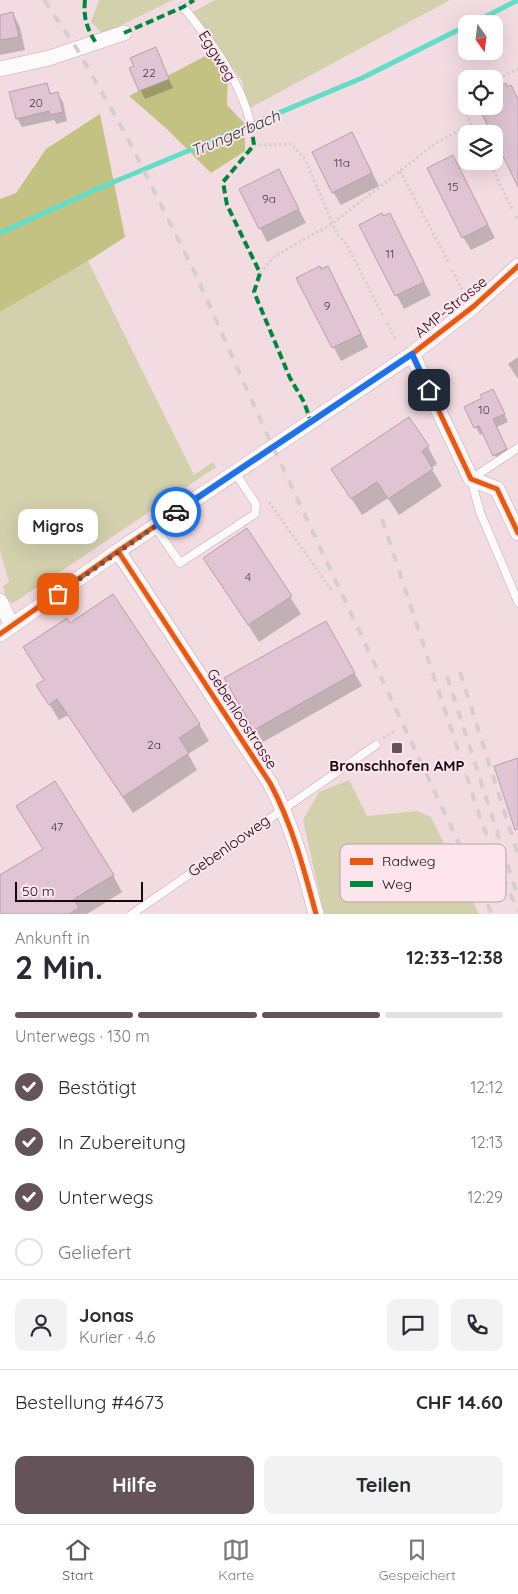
<!DOCTYPE html>
<html lang="de">
<head>
<meta charset="utf-8">
<style>
  :root { --surface:#fff; --page:#f2f2f3; --text:#2b2b33; --muted:#7c7c81; --line:#e1e1e2; --accent:#645358 }
  body { margin:0; font-family:Quicksand,sans-serif; background:var(--page); color:var(--text); height:100vh; display:flex; flex-direction:column; font-size:19px; white-space:nowrap }
  * { box-sizing:border-box; margin:0 }
  p { font-size:16px; color:var(--muted) }
  .icon { flex:none; width:28px; height:28px; fill:none; stroke:currentColor; stroke-width:2; stroke-linecap:round; stroke-linejoin:round }
  .map { position:relative; height:914px; overflow:hidden }
  .panel { display:flex; flex-direction:column; background:var(--surface); flex:1 }
  .panel>* { flex:none }
  .needle { width:32px; rotate:166deg }
  .tools { position:absolute; left:458px; top:15px; display:grid; gap:10px }
  .tools a { display:grid; place-items:center; width:45px; height:45px; border-radius:10px; background:var(--surface); box-shadow:0 5px 20px #0002; font-size:25px }
  .scale { position:absolute; left:15px; bottom:12px; width:128px; box-sizing:border-box; padding-left:5px; border:2px solid #17090e; border-top:0; font-size:14px; line-height:18px; white-space:nowrap; color:#17090e; -webkit-text-stroke:4px #fee4ec; paint-order:stroke }
  .pin { position:absolute; display:grid; place-items:center; width:42px; height:42px; color:#fff; margin:-21px; border-radius:10px; box-shadow:0 2px 8px #0006 }
  .courier { position:absolute; display:grid; place-items:center; width:50px; height:50px; margin:-25px; border:4px solid #1a73e8; border-radius:50%; background:#fff; color:#222; box-shadow:0 1px 6px #0007 }
  .bubble { position:absolute; height:35px; border-radius:10px; background:var(--surface); box-shadow:0 5px 20px #0002; font-size:16px; font-weight:800; line-height:35px; text-align:center }
  .summary em { font-style:normal; font-weight:800 }
  .summary div { display:flex; flex-direction:column-reverse }
  .summary { display:flex; align-items:center; justify-content:space-between; height:85px; padding:0 15px }
  h1 { font-size:32px; font-weight:800; line-height:38px }
  .bar { display:grid; grid-template-columns:repeat(4,1fr); gap:8px 5px; align-content:center; height:60px; padding:0 15px }
  .bar i { height:6px; border-radius:4px; background:var(--line) }
  .bar .active { background:var(--accent) }
  .bar p { grid-column:span 4 }
  .line { display:flex; align-items:center; gap:12px; padding:0 15px; border-top:1px solid var(--line) }
  .line div { flex:1 }
  .round { display:grid; place-items:center; flex:none; width:52px; height:52px; border-radius:10px; background:var(--page) }
  ol { padding:0 15px; list-style:none }
  li { display:flex; align-items:center; gap:15px; height:55px }
  li p { margin-inline-start:auto }
  li .icon { padding:5px; border-radius:50%; background:var(--accent); color:#fff; stroke-width:4 }
  li:last-child { color:var(--muted) }
  li i { width:28px; height:28px; border:2px solid var(--line); border-radius:50% }
  .cta { display:flex; gap:10px; margin-top:auto; padding:10px 15px }
  .cta a { flex:1; height:58px; border-radius:10px; background:var(--accent); color:#fff; font-size:20px; font-weight:800; line-height:58px; text-align:center }
  .cta a+a { background:var(--page); color:var(--text) }
  .tabs { display:flex; justify-content:space-around; align-items:center; height:70px; border-top:1px solid var(--line); background:var(--surface); font-size:14px; color:var(--muted) }
  .tabs a { display:grid; justify-items:center; gap:2px }
  .tabs .active { color:var(--accent) }
  .map>svg:first-child { display:block }
  .green { fill:#d3d0ac }
  .forest { fill:#c3c282 }
  .shadow { fill:#0003 }
  .lines { fill:none; stroke-linecap:round; stroke-linejoin:round }
  .stream { stroke:#63ddc8; stroke-width:5 }
  .building { fill:#e0c4d4; stroke:#b2a2a9 }
  .lane-casing { stroke:#bfadb3; stroke-width:9 }
  .street-casing { stroke:#bfadb3; stroke-width:16 }
  .path { stroke:#d6cfd1; stroke-width:3; stroke-dasharray:2.5 2.5; stroke-linecap:butt }
  .lane { stroke:#fdfafb; stroke-width:8 }
  .street { stroke:#fdfafb; stroke-width:15 }
  .rail { stroke:#d4ced0; stroke-width:4; stroke-dasharray:9 9; stroke-linecap:butt }
  .quiet { stroke:#00873e; stroke-width:4; stroke-dasharray:8 4; stroke-linecap:butt }
  .cycleway-casing { stroke:#fee4ec; stroke-width:8 }
  .cycleway { stroke:#e8590c; stroke-width:5 }
  .done { stroke:#645358; stroke-width:5; stroke-dasharray:0 9 }
  .route { stroke:#1a73e8; stroke-width:6 }
  .poi-dot { fill:#645358; stroke:#fee4ec; stroke-width:2 }
  .labels { text-anchor:middle; stroke-width:4; stroke-linejoin:round; paint-order:stroke }
  .number-label { font-size:12px; fill:#493840 }
  .street-label { font-size:15px; fill:#17090e; stroke:#fee4ec }
  .poi-label { font-size:15px; font-weight:bold; fill:#17090e; stroke:#fee4ec }
  .water-label { font-size:16px; font-style:italic; fill:#233e37; stroke:#fee4ec }
  .key { fill:#fee4ec; stroke:#b9a2a9; stroke-width:1 }
  .key-label { font-size:14px; fill:#17090e }
</style>
</head>
<body>
<div class="map">
<svg width="518" height="914" viewBox="0 0 518 914">
  <rect width="100%" height="100%" fill="#f2dce2"/>
  <path class="green" d="M99,0H173L103,34L91,22Z
    M215,0H450L248,109L242,81L191,13Z
    M88,261L194,475L213,462L216,467L15,602L12,603L7,599L3,587L9,582L0,551V312Z
    M349,780L367,816L417,811L431,817L479,914H324L303,820L319,792Z"/>
  <path class="forest" d="M213,52L228,70L227,105L245,124V151L211,173L167,129L129,96Z
    M100,114L125,237L88,261L0,312V199L16,193L46,149Z"/>
  <path class="shadow" d="M13,14L20,27L25,50L0,55V17Z
    M155,49L173,88L145,99L131,69Z
    M46,85L52,95L57,93L63,102L67,121L57,124L54,120L22,127L17,118Z
    M359,147L379,186L341,205L333,192Z
    M460,170L495,238L471,250L463,237Z
    M286,184L306,223L267,242L241,190Z
    M360,225L397,228L431,295L404,309Z
    M298,279L335,280L368,347L341,361Z
    M518,357V379L508,364Z
    M497,398L508,422L497,427L510,457L499,463L484,433L480,435L466,407Z
    M428,447L437,464L431,468L442,486L399,515L388,498L362,515L333,470Z
    M247,530L301,614L259,642L205,558Z
    M326,623L362,686L263,742L226,678Z
    M69,624L199,724L209,741L188,754L197,770L133,813L68,715L59,720L38,686L45,681Z
    M113,875L122,892L87,914H3L0,909V877Z"/>
  <g class="lines">
    <path class="stream" d="M471,24L518,0
      M0,233L97,189L362,78L466,26"/>
  </g>
  <path class="building" d="M13,12L19,37L0,40V15Z
    M156,47L169,79L139,91L129,68L134,66L130,58Z
    M47,83L50,94L58,92L63,112L50,115L49,111L16,119L9,92Z
    M506,83L507,87L511,85L518,99V187L494,138V134H492L478,106H494V89Z
    M352,132L372,173L332,193L312,152Z
    M453,155L488,225L462,238L427,168Z
    M279,169L299,209L259,229L239,189Z
    M382,213L383,216L390,213L424,282L395,296L359,225Z
    M320,266L321,269L328,266L361,334L332,348L296,278Z
    M493,389L505,414L493,419L507,449L493,456L479,426L474,428L464,407L482,398L480,395Z
    M409,417L429,446L422,451L433,469L388,499L377,482L351,499L331,469Z
    M247,528L292,596L248,625L203,558Z
    M113,594L200,724L179,738L189,753L123,797L57,699L49,705L36,685L44,680L23,647L67,618L70,623Z
    M326,621L355,673L254,730L224,678Z
    M518,758V829L515,830L494,766Z
    M55,781L114,875L74,899L79,908L69,914H0V875L43,849L16,806Z"/>
  <g class="lines">
    <defs>
      <path id="lane" d="M183,7C211,41 241,81 251,125
        M518,448L471,479L480,512L518,602
        M155,527L180,563L255,514L256,504L235,473
        M132,914L376,745"/>
      <path id="street" d="M0,69L49,58L124,33
        M412,354L471,479L497,489L518,533
        M118,551L270,783C292,824 304,869 316,914
        M0,601L12,626
        M0,634L118,551L412,354L474,306L518,266"/>
    </defs>
    <use href="#lane" class="lane-casing"/>
    <use href="#street" class="street-casing"/>
    <path class="path" d="M494,81L518,69
      M466,95L459,98L476,134
      M254,145L291,144L305,159L337,234L347,245L383,316
      M489,161L512,209
      M400,171L449,263
      M516,216L518,220
      M452,270L462,289
      M260,273L275,256L333,223L436,143L471,124
      M387,323L396,340
      M269,502L332,591
      M383,738L394,732"/>
    <use href="#lane" class="lane"/>
    <use href="#street" class="street"/>
    <path class="rail" d="M44,0L77,49L126,135L195,273L265,430L492,914
      M382,519L480,817L496,862L518,911
      M460,672L518,855
      M447,676L518,897"/>
    <path class="quiet" d="M85,0C83,17 87,29 96,43
      M124,33L183,7L194,0
      M251,125L254,145L223,182L227,205L260,273L254,292L290,378L304,402L311,422"/>
    <defs>
      <path id="cycleway" d="M412,354L471,479L497,489L518,533
        M118,551L270,783C292,824 304,869 316,914
        M0,634L118,551L412,354L474,306L518,266"/>
    </defs>
    <use href="#cycleway" class="cycleway-casing"/>
    <use href="#cycleway" class="cycleway"/>
  </g>
  <g class="lines">
    <path class="done" d="M58,594L176,512"/>
    <path class="route" d="M176,512L412,354L429,390"/>
  </g>
  <rect class="poi-dot" x="391" y="742" width="12" height="12" rx="2.5"/>
  <g class="labels">
    <g class="number-label">
      <text x="149" y="77">22</text>
      <text x="36" y="107">20</text>
      <text x="342" y="167">11a</text>
      <text x="453" y="191">15</text>
      <text x="269" y="203">9a</text>
      <text x="390" y="258">11</text>
      <text x="327" y="310">9</text>
      <text x="484" y="414">10</text>
      <text x="248" y="581">4</text>
      <text x="154" y="749">2a</text>
      <text x="57" y="831">47</text>
    </g>
    <g class="street-label">
      <text transform="translate(217 56) rotate(58)" y="5">Eggweg</text>
      <text transform="translate(451 307) rotate(-39)" y="5">AMP-Strasse</text>
      <text transform="translate(242 719) rotate(57)" y="5">Gebenloostrasse</text>
      <text transform="translate(229 846) rotate(-35)" y="5">Gebenlooweg</text>
    </g>
    <g class="poi-label">
      <text x="397" y="771">Bronschhofen AMP</text>
    </g>
    <g class="water-label">
      <text transform="translate(235 133) rotate(-23)" y="6">Trungerbach</text>
    </g>
  </g>
  <rect x="340" y="844" width="166" height="58" rx="8" class="key"/>
  <rect x="350" y="858" width="23" height="7" fill="#e8590c"/>
  <rect x="350" y="881" width="23" height="6" fill="#00873e"/>
  <g class="key-label">
    <text x="382" y="866">Radweg</text>
    <text x="382" y="889">Weg</text>
  </g>
</svg>
<div class="tools">
<a><svg class="needle" viewBox="-14 -14 28 28"><path d="M0-13l5 13h-10z" fill="#e53935"/><path d="M0 13l5-13h-10z" fill="#7c7c81"/></svg></a>
<a><svg class="icon" aria-label="locate" viewBox="0 0 24 24"><circle cx="12" cy="12" r="6"/><path d="M12 2v4M12 18v4M2 12h4M18 12h4"/></svg></a>
<a><svg class="icon" aria-label="layers" viewBox="0 0 24 24"><path d="M12 4l9 5-9 5-9-5zM3 14l9 5 9-5"/></svg></a>
</div>
<div class="scale">50 m</div>
<div class="pin" style="left:58px;top:594px;background:#ea580c"><svg class="icon" aria-label="bag" viewBox="0 0 24 24"><path d="M5 8h14l-1 12H6zM9 8a3 3 0 0 1 6 0"/></svg></div>
<div class="pin" style="left:429px;top:390px;background:#1f2937"><svg class="icon" aria-label="home" viewBox="0 0 24 24"><path d="M3 11l9-7 9 7M6 9v11h12V9"/></svg></div>
<div class="courier" style="left:176px;top:512px"><svg class="icon" aria-label="car" viewBox="0 0 24 24"><path d="M5 17H2v-5l4-1 3-4h7l3 4 3 1v5h-3M9 17h6M6 11h13"/><circle cx="7" cy="17" r="2"/><circle cx="17" cy="17" r="2"/></svg></div>
<div class="bubble" style="left:18px;top:509px;width:80px">Migros</div>
</div>
<section class="panel">
<div class="summary"><div><h1>2 Min.</h1><p>Ankunft in</p></div><em>12:33–12:38</em></div>
<div class="bar"><i class="active"></i><i class="active"></i><i class="active"></i><i></i><p>Unterwegs · 130 m</p></div>
<ol>
<li><svg class="icon" aria-label="check" viewBox="0 0 24 24"><path d="M5 12l5 5 9-10"/></svg>Bestätigt<p>12:12</p></li>
<li><svg class="icon" aria-label="check" viewBox="0 0 24 24"><path d="M5 12l5 5 9-10"/></svg>In Zubereitung<p>12:13</p></li>
<li><svg class="icon" aria-label="check" viewBox="0 0 24 24"><path d="M5 12l5 5 9-10"/></svg>Unterwegs<p>12:29</p></li>
<li><i></i>Geliefert</li>
</ol>
<div class="line" style="height:90px"><a class="round"><svg class="icon" aria-label="person" viewBox="0 0 24 24"><circle cx="12" cy="8" r="4"/><path d="M4 21q1-7 8-7t8 7"/></svg></a><div><b>Jonas</b><p>Kurier · 4.6</p></div><a class="round"><svg class="icon" aria-label="chat" viewBox="0 0 24 24"><path d="M4 5h16v11H9l-5 4z"/></svg></a><a class="round"><svg class="icon" aria-label="phone" viewBox="0 0 24 24"><path d="M5 4h4l2 5-3 2q2 4 5 5l2-3 5 2v4C11 20 4 13 5 4z"/></svg></a></div>
<div class="line" style="height:65px"><div>Bestellung #4673</div><b>CHF 14.60</b></div>
<div class="cta"><a>Hilfe</a><a>Teilen</a></div>
</section>
<nav class="tabs">
<a class="active"><svg class="icon" aria-label="home" viewBox="0 0 24 24"><path d="M3 11l9-7 9 7M6 9v11h12V9"/></svg>Start</a>
<a><svg class="icon" aria-label="map" viewBox="0 0 24 24"><path d="M3 6l6-2 6 2 6-2v14l-6 2-6-2-6 2zM9 4v14M15 6v14"/></svg>Karte</a>
<a><svg class="icon" aria-label="saved" viewBox="0 0 24 24"><path d="M7 4h10v16l-5-4-5 4z"/></svg>Gespeichert</a>
</nav>
</body>
</html>
